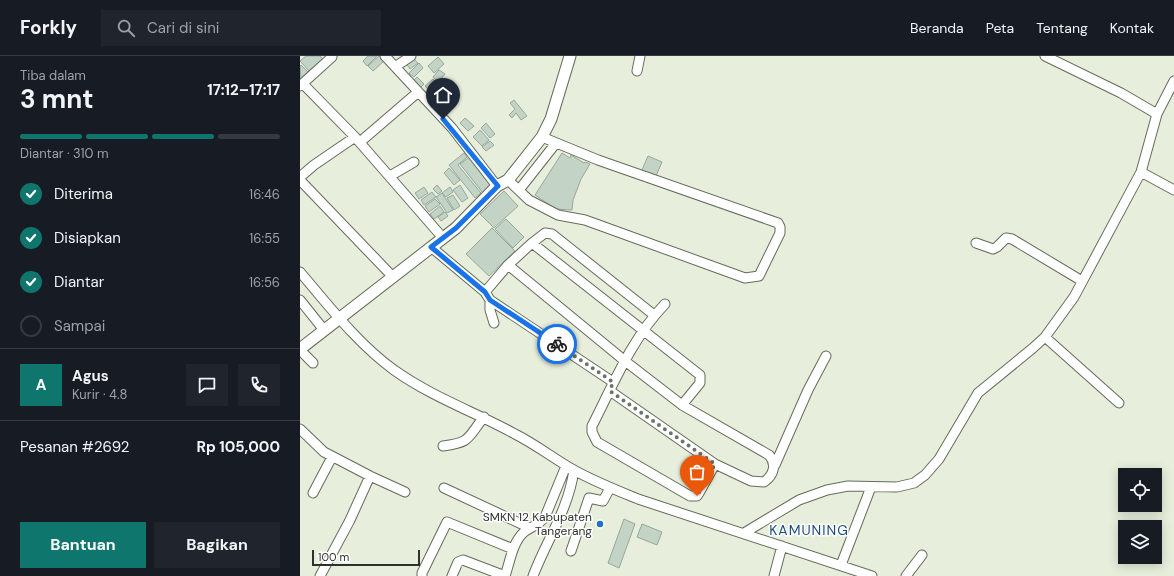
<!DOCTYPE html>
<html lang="id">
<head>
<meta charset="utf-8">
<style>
  :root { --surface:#171b24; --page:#20242c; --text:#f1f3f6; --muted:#9ea1a6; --line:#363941; --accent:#0f766e }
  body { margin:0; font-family:"DM Sans",sans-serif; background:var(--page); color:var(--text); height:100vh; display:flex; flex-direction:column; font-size:15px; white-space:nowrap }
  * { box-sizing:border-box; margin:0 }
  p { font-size:13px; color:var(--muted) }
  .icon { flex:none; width:22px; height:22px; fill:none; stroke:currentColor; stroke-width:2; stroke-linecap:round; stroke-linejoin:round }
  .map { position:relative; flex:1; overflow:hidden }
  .sheet { display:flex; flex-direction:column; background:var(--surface); width:300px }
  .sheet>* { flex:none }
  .tools { position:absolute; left:818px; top:412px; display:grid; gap:8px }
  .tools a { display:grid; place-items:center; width:44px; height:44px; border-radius:0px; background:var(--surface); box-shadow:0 2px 10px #0003; font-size:20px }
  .scale { position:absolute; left:12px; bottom:10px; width:108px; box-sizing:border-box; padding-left:4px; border:2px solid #2f322b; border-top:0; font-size:11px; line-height:14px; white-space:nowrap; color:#2f322b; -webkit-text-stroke:3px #fff; paint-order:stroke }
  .pin { position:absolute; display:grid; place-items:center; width:34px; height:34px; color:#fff; margin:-41px -17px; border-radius:50% 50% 50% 0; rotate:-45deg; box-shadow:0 0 4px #0007 }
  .pin .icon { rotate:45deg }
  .courier { position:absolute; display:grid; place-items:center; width:40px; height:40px; margin:-20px; border:3px solid #1a73e8; border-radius:50%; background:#fff; color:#222; box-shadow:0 1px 5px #0007 }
  .overview em { font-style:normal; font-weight:700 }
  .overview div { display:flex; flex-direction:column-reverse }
  .overview { display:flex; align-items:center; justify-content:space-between; height:68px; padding:0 20px }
  h1 { font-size:26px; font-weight:700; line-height:30px }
  .bar { display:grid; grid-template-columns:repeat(4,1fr); gap:6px 4px; align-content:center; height:48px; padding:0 20px }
  .bar i { height:5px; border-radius:3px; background:var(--line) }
  .bar .active { background:var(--accent) }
  .bar p { grid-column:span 4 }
  .line { display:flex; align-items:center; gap:10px; padding:0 20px; border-top:1px solid var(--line) }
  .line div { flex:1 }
  .round { display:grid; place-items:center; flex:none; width:42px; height:42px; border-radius:0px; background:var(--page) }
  ol { padding:0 20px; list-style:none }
  li { display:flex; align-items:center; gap:12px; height:44px }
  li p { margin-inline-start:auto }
  li .icon { padding:4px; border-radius:50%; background:var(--accent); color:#fff; stroke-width:4 }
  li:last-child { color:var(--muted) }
  li i { width:22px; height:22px; border:2px solid var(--line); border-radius:50% }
  .cta { display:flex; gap:8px; margin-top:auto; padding:8px 20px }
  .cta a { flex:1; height:46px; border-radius:0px; background:var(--accent); color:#fff; font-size:16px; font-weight:700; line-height:46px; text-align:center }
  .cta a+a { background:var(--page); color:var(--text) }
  header { display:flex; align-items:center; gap:24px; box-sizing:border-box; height:56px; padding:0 20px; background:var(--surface); border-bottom:1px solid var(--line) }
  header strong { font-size:19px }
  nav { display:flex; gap:22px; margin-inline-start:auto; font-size:14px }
  .search { width:280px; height:36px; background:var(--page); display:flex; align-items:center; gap:10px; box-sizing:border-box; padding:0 14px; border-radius:0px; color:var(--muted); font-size:15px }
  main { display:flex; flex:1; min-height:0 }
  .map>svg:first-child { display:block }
  .building { fill:#c3d4c6; stroke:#97a79a }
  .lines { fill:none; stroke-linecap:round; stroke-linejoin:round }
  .minor-casing { stroke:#646b5a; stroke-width:11 }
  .major-casing { stroke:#646b5a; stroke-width:13 }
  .minor { stroke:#fff; stroke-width:9 }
  .major { stroke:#fff; stroke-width:11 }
  .done { stroke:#6f7469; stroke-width:4; stroke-dasharray:0 7.2 }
  .route { stroke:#1a73e8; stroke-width:5 }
  .poi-dot { fill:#2271c0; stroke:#fff; stroke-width:1.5 }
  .labels { text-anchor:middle; stroke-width:3; stroke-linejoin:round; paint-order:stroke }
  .poi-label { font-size:12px; fill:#2f322b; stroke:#fff; text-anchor:end }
  .quarter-label { font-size:14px; letter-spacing:1px; fill:#1a4b7e; stroke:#fff }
</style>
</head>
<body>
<header>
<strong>Forkly</strong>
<div class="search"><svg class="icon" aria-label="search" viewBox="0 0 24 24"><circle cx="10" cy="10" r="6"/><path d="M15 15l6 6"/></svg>Cari di sini</div>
<nav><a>Beranda</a><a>Peta</a><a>Tentang</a><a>Kontak</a></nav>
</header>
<main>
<section class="sheet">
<div class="overview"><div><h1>3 mnt</h1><p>Tiba dalam</p></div><em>17:12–17:17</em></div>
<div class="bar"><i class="active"></i><i class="active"></i><i class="active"></i><i></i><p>Diantar · 310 m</p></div>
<ol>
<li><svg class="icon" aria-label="check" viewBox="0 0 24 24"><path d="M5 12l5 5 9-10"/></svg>Diterima<p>16:46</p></li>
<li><svg class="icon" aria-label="check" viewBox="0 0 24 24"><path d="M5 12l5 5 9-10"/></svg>Disiapkan<p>16:55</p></li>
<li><svg class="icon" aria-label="check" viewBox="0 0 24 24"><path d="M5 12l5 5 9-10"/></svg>Diantar<p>16:56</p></li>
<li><i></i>Sampai</li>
</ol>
<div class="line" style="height:72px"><b class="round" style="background:var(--accent);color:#fff">A</b><div><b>Agus</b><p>Kurir · 4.8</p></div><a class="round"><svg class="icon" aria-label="chat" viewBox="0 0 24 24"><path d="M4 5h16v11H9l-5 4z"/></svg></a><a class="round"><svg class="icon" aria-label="phone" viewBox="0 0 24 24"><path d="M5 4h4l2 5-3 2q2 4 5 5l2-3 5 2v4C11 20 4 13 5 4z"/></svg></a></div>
<div class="line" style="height:52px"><div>Pesanan #2692</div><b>Rp 105,000</b></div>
<div class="cta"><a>Bantuan</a><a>Bagikan</a></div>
</section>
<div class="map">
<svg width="874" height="520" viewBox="0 0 874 520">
  <rect width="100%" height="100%" fill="#e7efdc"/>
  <path class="building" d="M6,0H20L24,4L10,16L0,5Z
    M68,0H77L67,10L63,5Z
    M79,0L85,4L73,15L68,10Z
    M112,1L118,7L110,13L105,6Z
    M138,1L144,8L134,17L128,10Z
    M119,7L123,12L114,21L109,17Z
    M1,9L8,16L1,24L0,10Z
    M139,14L145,18L138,26L133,21Z
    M117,21L124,28L121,31L114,24Z
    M133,23L137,28L130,35L125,30Z
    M144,23L151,30L139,42L132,35Z
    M214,44L227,60L221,64L216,57L212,62L209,59L215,53L210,47Z
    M165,62L174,70L168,75L160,67Z
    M186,67L195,78L190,82L181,72Z
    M180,74L189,84L182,90L173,81Z
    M190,85L194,89L186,95L182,91Z
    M164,97L167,101L158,109L181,137L175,142L149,109Z
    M262,97L270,102L271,99L284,107L285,106L290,108L281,123L273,144L272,154L256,153L235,139Z
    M171,100L193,129L183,137L160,108Z
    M348,100L362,106L356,120L342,114Z
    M149,112L160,124L154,129L144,117Z
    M137,129L142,135L138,138L133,133Z
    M160,129L168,142L162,146L153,134Z
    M124,131L128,137L119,143L115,137Z
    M150,131L153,136L146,141L142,137Z
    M204,135L218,150L194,172L180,158Z
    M132,136L136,141L124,149L121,144Z
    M142,137L153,154L147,157L136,141Z
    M153,139L160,150L154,154L147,142Z
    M135,143L140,148L129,156L125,150Z
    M140,150L144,156L134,163L130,158Z
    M145,156L148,160L141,165L138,161Z
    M206,163L224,181L213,192L195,173Z
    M192,172L215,195L189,220L166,198Z
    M324,463L335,468L319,512L308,507Z
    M342,468L362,476L357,489L337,481Z"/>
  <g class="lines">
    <defs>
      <path id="minor" d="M85,0L152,72L197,130
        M745,0L821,37L857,58
        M95,11L111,0
        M337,15L340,0
        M3,28L55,81L143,182
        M0,30L32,1
        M60,86L117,37
        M841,116L874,134
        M90,120L114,106
        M0,121L14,109L55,81
        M0,124L93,221
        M208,124L229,144L258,159L285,164L445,222L459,220L480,177V171L478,167L298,104L242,81
        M219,134L256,87
        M232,187L245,177L252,178L354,259
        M676,187L693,193L697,191L706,182L712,183L782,225
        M131,191L185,236L190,244L313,326
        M208,209L325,305L382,349L469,399C477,408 474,419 464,426L451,425L415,408L310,335
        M0,216C29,250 58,288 94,314C132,341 175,356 215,378C235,388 253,402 272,413C293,425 316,434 338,443L572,520
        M185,236L208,209L232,187L400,319V327L382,349
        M0,244L24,274
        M190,244V254L194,267
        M365,248C332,282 313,329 292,370V376L297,386L390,440H397L399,437L415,408
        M745,281L819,347
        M0,294L13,307
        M0,373L24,396L70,420L50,464L20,520
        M143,390C172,386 167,382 184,361
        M475,409L508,334L526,300
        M70,420L105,436
        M144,432L230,472
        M13,437L32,401
        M444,477L499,444L527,434L548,430L597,431L614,427L625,419L639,403L678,337L733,292L745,281L774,241L841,116L857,58L874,25
        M271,495L289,442L303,445L310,432
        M541,509L571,431
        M122,520V517L147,466L213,493
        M152,520L158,506L163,504L205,520C210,506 212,487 224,476C231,471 239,469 245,461L266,410
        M233,520C247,483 268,455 274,414
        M474,520L482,490
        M606,520L622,499"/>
      <path id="major" d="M0,293L156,172L197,130L208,124L242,81L251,63L270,0"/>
    </defs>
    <use href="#minor" class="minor-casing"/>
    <use href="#major" class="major-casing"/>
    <use href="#minor" class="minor"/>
    <use href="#major" class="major"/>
  </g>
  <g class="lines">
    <path class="done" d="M257,288L313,326L310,335L415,408L397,440"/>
    <path class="route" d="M143,63L198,130L156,172L131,191L185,236L190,244L257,288"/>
  </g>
  <circle class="poi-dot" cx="300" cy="468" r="4"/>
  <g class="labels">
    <g class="poi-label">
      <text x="292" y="465">SMKN 12 Kabupaten<tspan x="292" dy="14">Tangerang</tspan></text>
    </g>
    <g class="quarter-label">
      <text x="509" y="479">KAMUNING</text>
    </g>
  </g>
</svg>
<div class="tools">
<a><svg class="icon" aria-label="locate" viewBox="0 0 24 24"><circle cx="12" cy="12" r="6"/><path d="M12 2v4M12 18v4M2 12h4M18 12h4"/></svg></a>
<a><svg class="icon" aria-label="layers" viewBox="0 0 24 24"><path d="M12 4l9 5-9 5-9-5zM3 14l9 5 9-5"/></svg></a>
</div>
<div class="scale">100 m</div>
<div class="pin" style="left:397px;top:440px;background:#ea580c"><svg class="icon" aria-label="bag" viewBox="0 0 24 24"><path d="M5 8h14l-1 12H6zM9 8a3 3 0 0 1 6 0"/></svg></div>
<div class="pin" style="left:143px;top:63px;background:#1f2937"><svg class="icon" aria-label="home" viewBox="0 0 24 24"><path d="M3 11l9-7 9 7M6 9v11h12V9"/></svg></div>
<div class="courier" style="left:257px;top:288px"><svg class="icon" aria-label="bike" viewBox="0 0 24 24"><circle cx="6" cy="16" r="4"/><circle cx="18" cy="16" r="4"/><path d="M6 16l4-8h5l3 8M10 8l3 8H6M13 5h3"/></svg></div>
</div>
</main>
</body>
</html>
